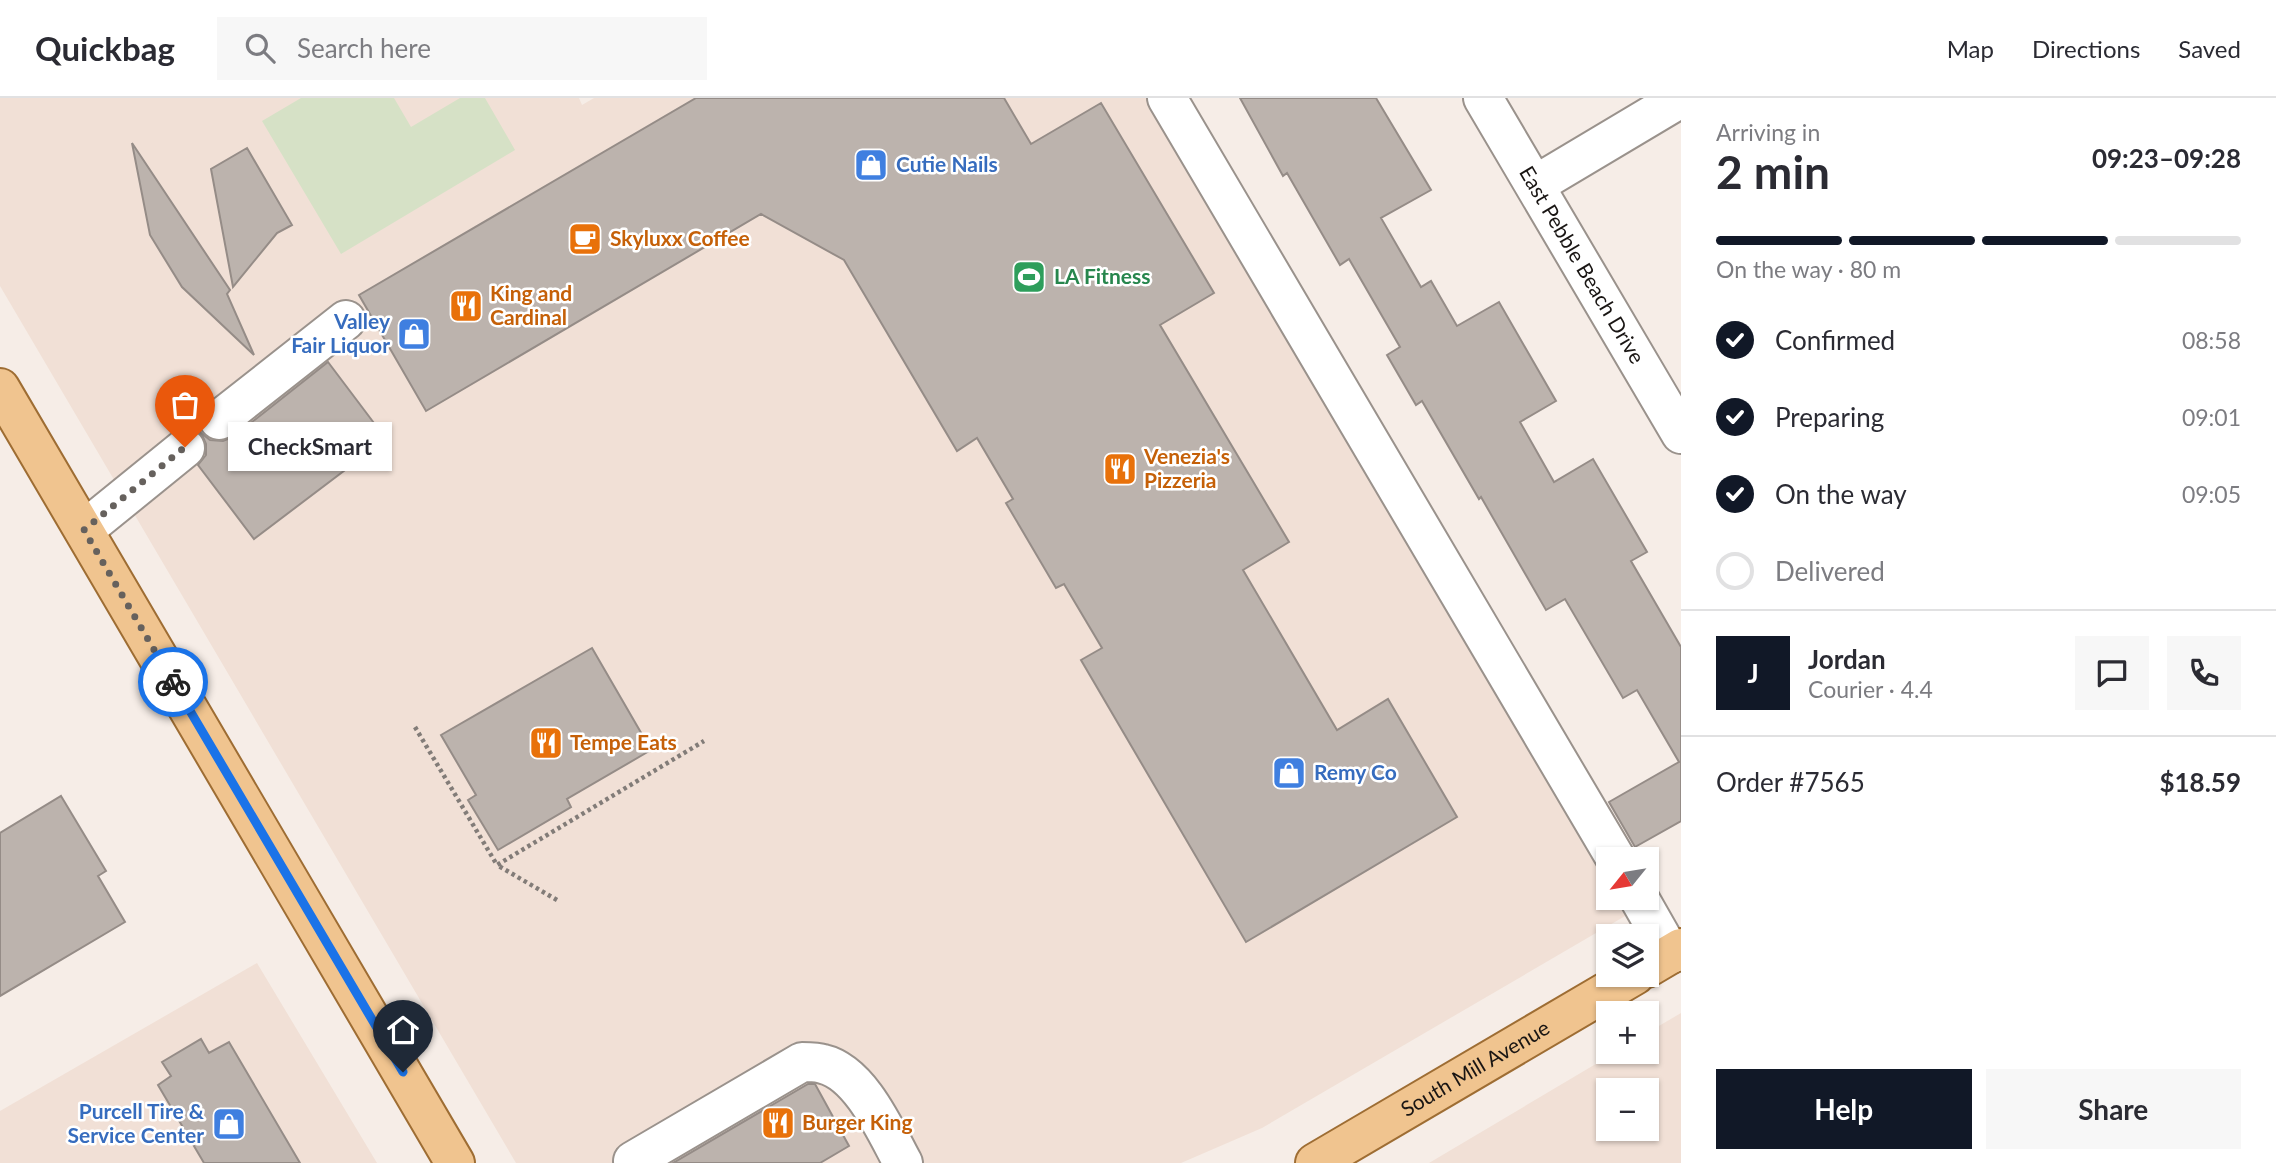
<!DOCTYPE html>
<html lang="en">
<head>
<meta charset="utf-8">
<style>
  :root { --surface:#fff; --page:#f7f7f7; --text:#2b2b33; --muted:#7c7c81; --line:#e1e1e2; --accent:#111827 }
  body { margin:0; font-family:Lato,sans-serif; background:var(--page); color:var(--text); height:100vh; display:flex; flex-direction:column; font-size:26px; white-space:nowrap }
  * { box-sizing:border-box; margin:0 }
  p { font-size:23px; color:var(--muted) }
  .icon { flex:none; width:38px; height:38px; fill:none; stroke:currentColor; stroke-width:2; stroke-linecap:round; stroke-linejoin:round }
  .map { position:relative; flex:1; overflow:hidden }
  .sheet { display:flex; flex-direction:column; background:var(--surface); width:595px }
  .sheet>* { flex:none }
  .needle { width:46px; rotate:240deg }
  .fabs { position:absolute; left:1596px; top:749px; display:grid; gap:14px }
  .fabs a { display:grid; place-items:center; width:63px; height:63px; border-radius:0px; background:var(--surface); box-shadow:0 2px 5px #0004; font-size:35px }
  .pin { position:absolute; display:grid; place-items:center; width:60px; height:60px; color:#fff; margin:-72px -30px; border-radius:50% 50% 50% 0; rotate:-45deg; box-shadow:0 0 7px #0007 }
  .pin .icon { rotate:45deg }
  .courier { position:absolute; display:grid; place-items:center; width:70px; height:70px; margin:-35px; border:5px solid #1a73e8; border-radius:50%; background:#fff; color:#222; box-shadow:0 2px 9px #0007 }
  .bubble { position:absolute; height:49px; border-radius:0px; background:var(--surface); box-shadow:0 2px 5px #0004; font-size:23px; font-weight:700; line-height:49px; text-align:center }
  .overview em { font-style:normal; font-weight:700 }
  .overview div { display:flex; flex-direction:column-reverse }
  .overview { display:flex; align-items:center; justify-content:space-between; height:119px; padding:0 35px }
  h1 { font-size:46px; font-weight:700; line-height:52px }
  .bar { display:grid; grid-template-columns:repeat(4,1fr); gap:10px 7px; align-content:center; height:84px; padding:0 35px }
  .bar i { height:9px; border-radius:5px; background:var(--line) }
  .bar .current { background:var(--accent) }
  .bar p { grid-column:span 4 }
  .line { display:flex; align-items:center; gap:18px; padding:0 35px; border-top:2px solid var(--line) }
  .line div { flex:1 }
  .round { display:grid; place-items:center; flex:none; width:74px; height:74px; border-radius:0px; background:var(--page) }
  ol { padding:0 35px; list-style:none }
  li { display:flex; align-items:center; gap:21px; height:77px }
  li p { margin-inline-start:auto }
  li .icon { padding:7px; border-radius:50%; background:var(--accent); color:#fff; stroke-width:4 }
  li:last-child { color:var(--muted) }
  li i { width:38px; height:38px; border:4px solid var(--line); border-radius:50% }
  .button { display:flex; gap:14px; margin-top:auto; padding:14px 35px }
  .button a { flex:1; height:80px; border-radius:0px; background:var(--accent); color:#fff; font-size:28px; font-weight:700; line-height:80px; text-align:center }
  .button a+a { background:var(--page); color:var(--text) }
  header { display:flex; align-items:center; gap:42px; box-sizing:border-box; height:98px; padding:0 35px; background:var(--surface); border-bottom:2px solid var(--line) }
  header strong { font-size:33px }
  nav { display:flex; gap:38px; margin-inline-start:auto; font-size:24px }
  .search { width:490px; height:63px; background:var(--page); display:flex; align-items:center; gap:18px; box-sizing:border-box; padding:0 24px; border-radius:0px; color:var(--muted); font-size:26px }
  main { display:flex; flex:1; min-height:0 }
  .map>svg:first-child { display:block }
  .built { fill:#f1e0d6; fill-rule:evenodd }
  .green { fill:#d6e1c6 }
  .building { fill:#bcb3ad; stroke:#958c87; stroke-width:2 }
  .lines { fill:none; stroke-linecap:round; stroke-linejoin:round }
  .minor-casing { stroke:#9a928c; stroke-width:42 }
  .major-casing { stroke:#9e6d33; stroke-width:42 }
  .path { stroke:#827c78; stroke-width:4.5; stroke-dasharray:3.5 3.5; stroke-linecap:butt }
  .minor { stroke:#fff; stroke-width:38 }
  .major { stroke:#f0c48f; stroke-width:38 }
  .done { stroke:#66615d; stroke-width:7; stroke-dasharray:0 12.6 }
  .route { stroke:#1a73e8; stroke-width:9 }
  .labels { text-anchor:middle; stroke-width:5; stroke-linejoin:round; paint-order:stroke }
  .shop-label { font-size:21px; font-weight:bold; fill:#366cbe; stroke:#fff; text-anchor:start }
  .food-label { font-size:21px; font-weight:bold; fill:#c56008; stroke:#fff; text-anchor:start }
  .street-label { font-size:21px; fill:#191513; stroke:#fff }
  .leisure-label { font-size:21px; font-weight:bold; fill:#27864d; stroke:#fff; text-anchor:start }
</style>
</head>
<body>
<header>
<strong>Quickbag</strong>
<div class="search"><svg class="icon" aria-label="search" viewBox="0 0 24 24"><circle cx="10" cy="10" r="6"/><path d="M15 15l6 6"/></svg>Search here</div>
<nav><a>Map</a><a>Directions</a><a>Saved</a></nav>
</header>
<main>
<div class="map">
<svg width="1681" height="1065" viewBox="0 0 1681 1065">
  <rect width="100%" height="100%" fill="#f6ede7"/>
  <path class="built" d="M0,0H579L582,7L594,0H1167L1608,761V800H1639L1644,807L1262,1030L1181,1065H516L0,188Z
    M257,865L377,1065H0V1013Z
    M1681,915V1065H1429L1616,954H1647V935ZM1608,992H1647V1031H1608Z"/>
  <path class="green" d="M301,0H394L411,29L460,0H485L515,52L341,156L262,23Z"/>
  <path class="building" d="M696,0H1004L1031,46L1101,5L1214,195L1160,227L1289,444L1243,472L1337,632L1388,601L1457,719L1246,844L1081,562L1102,550L1064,486L1056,490L1006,405L1013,401L977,340L957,353L844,162L761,116L426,313L359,197Z
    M1240,0H1376L1431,92L1381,120L1421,189L1431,183L1457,228L1499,204L1556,303L1520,324L1554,384L1593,361L1647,454L1631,463L1681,549V723L1635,749L1609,704L1679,664L1637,592L1623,600L1565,501L1546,512L1481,399L1479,401L1422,303L1416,307L1387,257L1400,249L1349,161L1340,167L1287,75L1283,78Z
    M132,45L230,192L227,196L254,257L182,189L150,137Z
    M247,50L292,127L277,135L233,189L211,71Z
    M328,264L386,341L254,441L198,367L206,357V346L202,337L192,329H181L172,333L166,326L201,299L205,305L199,315L198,326L201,335L210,342L223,343L233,339Z
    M592,550L651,652L567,701L571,709L498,752L468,702L476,697L441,637Z
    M61,698L106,773L98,778L125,824L0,898V735Z
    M201,941L209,955L229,944L300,1065H204L158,987L171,978L162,964Z
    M808,986H815L849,1048L820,1065H673Z"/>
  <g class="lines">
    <defs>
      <g id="minor">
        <path d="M1167,0L1616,761"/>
        <path id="s1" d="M1483,0L1681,336"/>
        <path d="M1535,87L1681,0"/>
        <path d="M219,322L346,222"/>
        <path d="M84,432L185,350"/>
        <path d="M1639,800L1671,856"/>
        <path d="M633,1063L802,964C809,964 817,964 823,966C861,975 886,1034 903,1065"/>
      </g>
      <g id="major">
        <path d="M0,290L455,1065"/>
        <path d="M1647,870L1681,850"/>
        <path id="s2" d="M1315,1065L1635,877"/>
      </g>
    </defs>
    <use href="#minor" class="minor-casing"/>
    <use href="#major" class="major-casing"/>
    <path class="path" d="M415,629L497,767
      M557,802L497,767L704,643"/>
    <use href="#minor" class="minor"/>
    <use href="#major" class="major"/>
  </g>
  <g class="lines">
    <path class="done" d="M173,584L84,432L185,349"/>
    <path class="route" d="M173,584L403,974"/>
  </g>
  <defs>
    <symbol id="shop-square" viewBox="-11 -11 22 22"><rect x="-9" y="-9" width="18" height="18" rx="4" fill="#3f7fe0" stroke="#fff"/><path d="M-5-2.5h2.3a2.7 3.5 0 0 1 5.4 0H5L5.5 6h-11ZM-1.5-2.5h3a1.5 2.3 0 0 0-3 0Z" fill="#fff"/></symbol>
    <symbol id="cafe-square" viewBox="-11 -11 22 22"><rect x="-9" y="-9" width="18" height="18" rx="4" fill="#e8710a" stroke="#fff"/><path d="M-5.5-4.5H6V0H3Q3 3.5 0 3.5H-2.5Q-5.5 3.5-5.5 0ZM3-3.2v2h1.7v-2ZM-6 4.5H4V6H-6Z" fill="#fff"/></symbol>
    <symbol id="stadium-square" viewBox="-11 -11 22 22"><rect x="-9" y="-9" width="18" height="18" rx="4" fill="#2e9e5b" stroke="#fff"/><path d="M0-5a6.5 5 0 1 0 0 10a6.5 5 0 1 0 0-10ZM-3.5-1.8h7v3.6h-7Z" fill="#fff"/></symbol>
    <symbol id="restaurant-square" viewBox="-11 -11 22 22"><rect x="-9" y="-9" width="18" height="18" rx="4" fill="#e8710a" stroke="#fff"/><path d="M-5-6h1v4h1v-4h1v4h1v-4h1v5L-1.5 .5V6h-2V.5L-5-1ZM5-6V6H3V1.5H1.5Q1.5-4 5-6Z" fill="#fff"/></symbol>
  </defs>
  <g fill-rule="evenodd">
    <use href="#shop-square" x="852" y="48" width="38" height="38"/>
    <use href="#cafe-square" x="566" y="122" width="38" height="38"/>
    <use href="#stadium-square" x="1010" y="160" width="38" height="38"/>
    <use href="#restaurant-square" x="447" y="189" width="38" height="38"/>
    <use href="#shop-square" x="395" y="217" width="38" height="38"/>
    <use href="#restaurant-square" x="1101" y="352" width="38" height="38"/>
    <use href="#restaurant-square" x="527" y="626" width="38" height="38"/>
    <use href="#shop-square" x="1270" y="656" width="38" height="38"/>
    <use href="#restaurant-square" x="759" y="1006" width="38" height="38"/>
    <use href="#shop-square" x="210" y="1007" width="38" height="38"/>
  </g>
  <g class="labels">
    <g class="shop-label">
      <text x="896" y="74">Cutie Nails</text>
      <text x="390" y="231" text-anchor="end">Valley<tspan x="390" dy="24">Fair Liquor</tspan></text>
      <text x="1314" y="682">Remy Co</text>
      <text x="204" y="1021" text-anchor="end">Purcell Tire &amp;<tspan x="204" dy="24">Service Center</tspan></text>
    </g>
    <g class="food-label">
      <text x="610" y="148">Skyluxx Coffee</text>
      <text x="490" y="203">King and<tspan x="490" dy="24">Cardinal</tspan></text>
      <text x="1144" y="366">Venezia's<tspan x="1144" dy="24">Pizzeria</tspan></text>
      <text x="570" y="652">Tempe Eats</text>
      <text x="802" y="1032">Burger King</text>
    </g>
    <g class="street-label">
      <text dy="7" stroke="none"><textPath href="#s1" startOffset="194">East Pebble Beach Drive</textPath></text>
      <text dy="7" stroke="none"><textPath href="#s2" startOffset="186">South Mill Avenue</textPath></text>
    </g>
    <g class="leisure-label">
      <text x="1054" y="186">LA Fitness</text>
    </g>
  </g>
</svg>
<div class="fabs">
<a><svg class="needle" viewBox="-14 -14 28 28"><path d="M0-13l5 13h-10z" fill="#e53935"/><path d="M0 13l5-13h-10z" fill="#7c7c81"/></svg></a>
<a><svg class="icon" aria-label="layers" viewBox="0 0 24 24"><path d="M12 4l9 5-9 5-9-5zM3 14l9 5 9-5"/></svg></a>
<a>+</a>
<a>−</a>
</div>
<div class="pin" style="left:185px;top:349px;background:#ea580c"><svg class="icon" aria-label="bag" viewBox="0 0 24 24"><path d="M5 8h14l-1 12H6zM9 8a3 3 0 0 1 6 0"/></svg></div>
<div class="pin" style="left:403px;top:974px;background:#1f2937"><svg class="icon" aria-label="home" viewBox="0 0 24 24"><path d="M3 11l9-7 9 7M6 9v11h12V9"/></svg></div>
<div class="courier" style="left:173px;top:584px"><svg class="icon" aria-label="bike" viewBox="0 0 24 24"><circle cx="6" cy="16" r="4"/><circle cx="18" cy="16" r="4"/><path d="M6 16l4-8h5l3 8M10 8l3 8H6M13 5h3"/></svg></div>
<div class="bubble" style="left:228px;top:324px;width:164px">CheckSmart</div>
</div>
<section class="sheet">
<div class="overview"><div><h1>2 min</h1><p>Arriving in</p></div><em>09:23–09:28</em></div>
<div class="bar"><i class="current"></i><i class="current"></i><i class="current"></i><i></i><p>On the way · 80 m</p></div>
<ol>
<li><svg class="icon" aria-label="check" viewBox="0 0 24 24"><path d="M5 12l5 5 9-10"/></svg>Confirmed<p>08:58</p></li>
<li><svg class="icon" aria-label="check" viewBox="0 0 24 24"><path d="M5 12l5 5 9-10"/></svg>Preparing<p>09:01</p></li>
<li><svg class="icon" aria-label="check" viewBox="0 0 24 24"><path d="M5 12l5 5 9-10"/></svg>On the way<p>09:05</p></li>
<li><i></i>Delivered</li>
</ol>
<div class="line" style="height:126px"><b class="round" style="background:var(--accent);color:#fff">J</b><div><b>Jordan</b><p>Courier · 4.4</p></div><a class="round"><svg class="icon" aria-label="chat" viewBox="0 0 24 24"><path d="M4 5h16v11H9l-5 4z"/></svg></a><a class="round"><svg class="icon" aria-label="phone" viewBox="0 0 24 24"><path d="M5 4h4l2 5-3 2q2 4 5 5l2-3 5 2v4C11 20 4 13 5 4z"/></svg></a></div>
<div class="line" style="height:91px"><div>Order #7565</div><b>$18.59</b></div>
<div class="button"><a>Help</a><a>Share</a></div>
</section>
</main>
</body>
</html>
